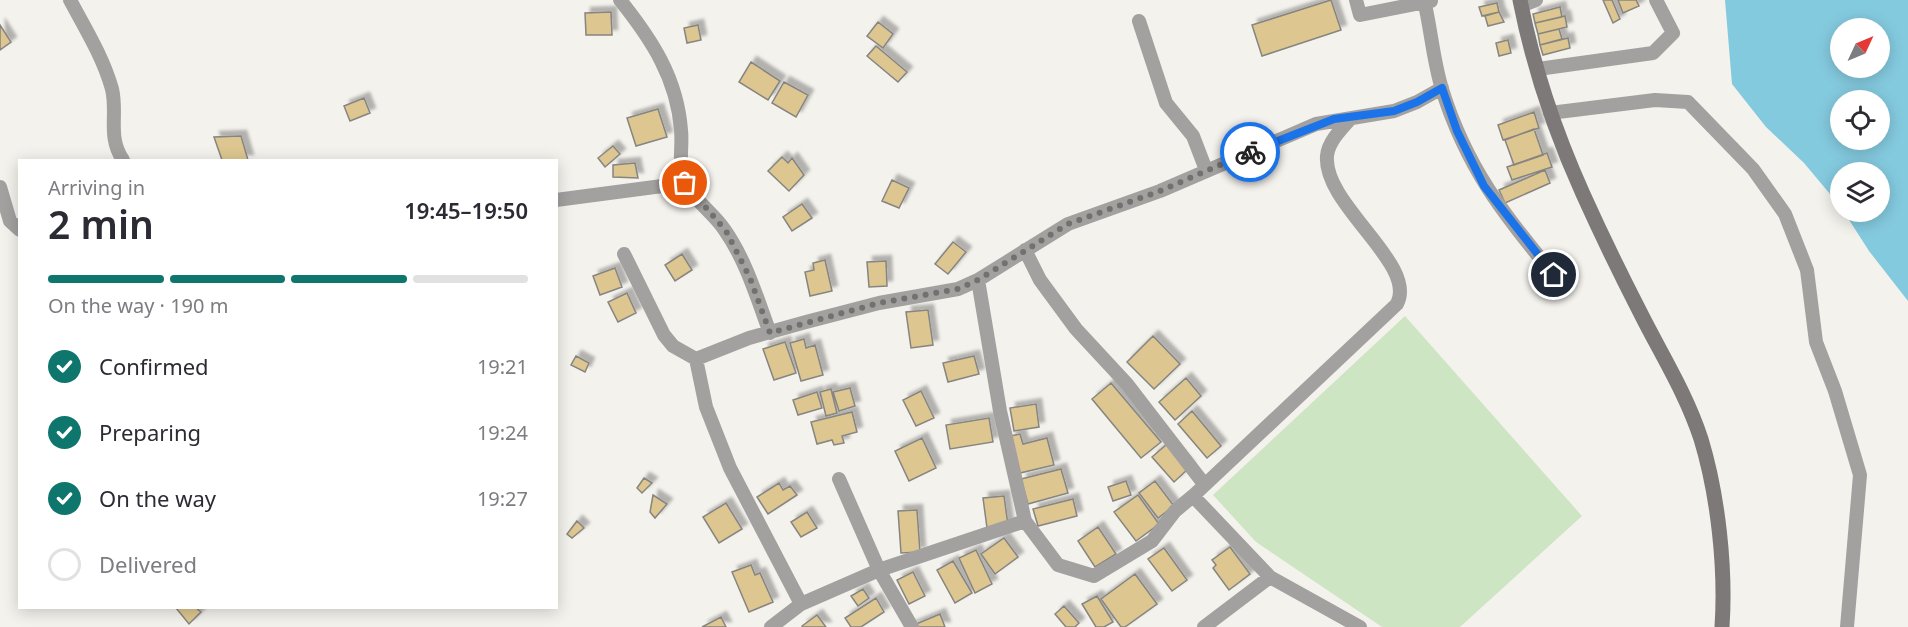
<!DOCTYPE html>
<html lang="en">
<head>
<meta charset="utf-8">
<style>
  :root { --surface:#fff; --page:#f7f7f7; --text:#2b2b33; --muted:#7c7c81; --line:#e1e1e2; --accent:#0f766e }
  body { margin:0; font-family:"Noto Sans",sans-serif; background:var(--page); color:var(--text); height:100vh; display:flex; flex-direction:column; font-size:22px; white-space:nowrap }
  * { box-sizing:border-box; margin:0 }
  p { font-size:20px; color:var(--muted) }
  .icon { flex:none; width:33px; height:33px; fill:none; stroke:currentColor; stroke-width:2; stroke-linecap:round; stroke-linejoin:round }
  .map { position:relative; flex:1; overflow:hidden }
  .side { position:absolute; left:18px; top:159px; width:540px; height:450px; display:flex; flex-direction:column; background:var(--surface); border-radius:0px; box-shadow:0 3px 15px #0003 }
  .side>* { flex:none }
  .needle { width:39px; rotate:46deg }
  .tools { position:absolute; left:1830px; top:18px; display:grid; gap:12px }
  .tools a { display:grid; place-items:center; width:60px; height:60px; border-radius:50%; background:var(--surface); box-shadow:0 3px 15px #0003; font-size:30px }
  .pin { position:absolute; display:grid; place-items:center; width:51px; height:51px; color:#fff; margin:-26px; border:3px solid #fff; border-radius:50%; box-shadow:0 2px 6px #0007 }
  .courier { position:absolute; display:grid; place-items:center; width:60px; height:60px; margin:-30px; border:4px solid #1a73e8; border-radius:50%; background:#fff; color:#222; box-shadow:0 2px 8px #0007 }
  .summary em { font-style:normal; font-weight:600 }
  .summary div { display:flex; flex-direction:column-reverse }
  .summary { display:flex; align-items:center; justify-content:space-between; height:102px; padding:0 30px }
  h1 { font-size:39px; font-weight:600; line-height:45px }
  .bar { display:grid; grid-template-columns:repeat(4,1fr); gap:9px 6px; align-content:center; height:72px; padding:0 30px }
  .bar i { height:8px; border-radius:4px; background:var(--line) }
  .bar .selected { background:var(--accent) }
  .bar p { grid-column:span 4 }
  ol { padding:0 30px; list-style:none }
  li { display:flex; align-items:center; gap:18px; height:66px }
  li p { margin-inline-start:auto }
  li .icon { padding:6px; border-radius:50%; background:var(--accent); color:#fff; stroke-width:4 }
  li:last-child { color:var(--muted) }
  li i { width:33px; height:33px; border:3px solid var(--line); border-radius:50% }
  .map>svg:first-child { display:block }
  .green { fill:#cde5c2 }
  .water { fill:#84cadf; fill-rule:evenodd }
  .building { fill:#ddc68f; stroke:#868581; stroke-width:1.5; filter:url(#shadow) }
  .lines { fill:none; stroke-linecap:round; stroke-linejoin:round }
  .street { stroke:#a3a0a0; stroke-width:14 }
  .secondary { stroke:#7c7978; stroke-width:15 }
  .done { stroke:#72716e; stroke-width:6; stroke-dasharray:0 10.8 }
  .route { stroke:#1a73e8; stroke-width:8 }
</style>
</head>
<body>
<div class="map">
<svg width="1908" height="627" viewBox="0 0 1908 627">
  <defs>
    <filter id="shadow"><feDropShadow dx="5.5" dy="-5.5" stdDeviation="1.5" flood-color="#0004"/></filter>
  </defs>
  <rect width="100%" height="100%" fill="#f4f2ed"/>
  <path class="green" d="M1405,316L1582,516L1460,627H1382L1256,542L1213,495Z"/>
  <path class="water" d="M1725,0H1908V301L1869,251L1844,212H1880V172H1840V206L1804,163L1766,127L1732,84ZM1840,28H1880V68H1840ZM1840,100H1880V140H1840Z"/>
  <path class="building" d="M1331,0L1341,30L1262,56L1252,25Z
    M1603,0H1612L1620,19L1613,23Z
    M1618,0H1636L1639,6L1623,13Z
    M1497,3L1499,12L1482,16L1479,7Z
    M1560,7L1562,17L1535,23L1533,14Z
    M611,12L612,35H586L585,13Z
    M1499,12L1504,22L1488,26L1485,16Z
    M1565,16L1567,27L1538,34L1535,23Z
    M878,22L893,34L883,48L867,36Z
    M0,25L11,42L0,50Z
    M698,25L701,40L687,43L684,28Z
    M1559,29L1562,39L1540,45L1538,34Z
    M1568,38L1570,48L1543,55L1540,45Z
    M1508,40L1511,53L1499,56L1496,43Z
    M876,46L907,72L898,82L867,56Z
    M751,62L780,81L768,100L739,82Z
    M784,82L808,95L796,117L772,103Z
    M364,98L370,113L350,121L344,106Z
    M658,109L667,137L636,146L627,118Z
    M1534,112L1539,128L1503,140L1498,125Z
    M1534,129L1543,155L1514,165L1505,140Z
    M241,136L248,160H222L214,137Z
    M613,146L620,154L605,167L598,158Z
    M1547,153L1552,167L1512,180L1507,167Z
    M782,157L788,163L792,158L804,175L789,191L768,171Z
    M635,163L638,178L613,177V165Z
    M1545,170L1550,183L1505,203L1499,190Z
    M892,180L909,188L899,208L882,201Z
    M802,204L812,218L792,231L783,217Z
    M953,242L966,252L948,274L935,264Z
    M682,254L692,270L675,281L665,265Z
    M825,260L832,291L810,296L805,272L814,270L813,263Z
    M886,261L887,286L869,287L867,262Z
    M615,268L622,287L600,295L593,276Z
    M627,293L636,313L618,322L608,302Z
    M928,310L933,345L911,348L906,312Z
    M1153,336L1180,364L1154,389L1127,362Z
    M804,339L806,348L815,345L823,375L801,381L790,343Z
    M785,342L796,373L774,380L763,349Z
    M576,356L589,363L585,372L571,365Z
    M974,356L979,374L948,382L943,363Z
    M1186,378L1201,396L1175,420L1159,402Z
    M1111,383L1161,442L1141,458L1092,399Z
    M850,388L855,406L839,411L833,392Z
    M831,389L837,413L826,416L820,392Z
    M921,391L934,418L916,426L903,400Z
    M817,392L822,408L798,415L793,400Z
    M1036,404L1039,427L1014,431L1010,408Z
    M1192,411L1221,446L1207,458L1178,424Z
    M852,412L857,432L842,436L844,443L834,445L832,440L817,444L811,422Z
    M989,418L993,442L950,449L946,425Z
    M1020,434L1023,444L1047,438L1054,465L1020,473L1010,436Z
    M922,438L936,468L909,481L895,451Z
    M1167,444L1189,468L1174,482L1152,457Z
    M1061,469L1068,493L1028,504L1021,479Z
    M644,478L652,483L642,493L637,488Z
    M1126,481L1131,495L1113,501L1108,487Z
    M1155,481L1174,506L1158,518L1139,493Z
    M779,483L783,490L790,486L797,495L768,514L757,497Z
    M653,495L667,504L655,518L650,512Z
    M1138,495L1159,524L1136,541L1114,512Z
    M1004,496L1008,525L987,528L983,498Z
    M1073,499L1077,516L1038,526L1033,509Z
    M726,503L742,529L719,543L703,517Z
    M917,510L920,552L901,553L898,511Z
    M807,512L817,528L801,537L791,522Z
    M577,521L584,528L572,538L567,534Z
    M1098,527L1116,554L1095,567L1078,541Z
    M1004,538L1018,557L995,574L981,554Z
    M1230,547L1250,574L1229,590L1213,568L1216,565L1212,560Z
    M1164,548L1187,580L1172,591L1148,559Z
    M976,550L992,584L975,593L959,558Z
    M953,561L972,593L955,603L937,570Z
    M751,565L755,575L760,573L773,602L749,612L732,572Z
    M913,572L925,596L909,604L897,580Z
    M1135,574L1157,604L1125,627H1121L1101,599Z
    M863,589L869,598L858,606L851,596Z
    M1097,596L1113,622L1104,627H1096L1082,604Z
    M876,598L884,612L861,627H851L845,618Z
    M1064,606L1079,623L1075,627H1066L1055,614Z
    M176,608H196L201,612L189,624Z
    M940,614L945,627H909Z
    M817,615L826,627H803L802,626Z
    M721,617L726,627H702Z"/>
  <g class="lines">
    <path class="street" d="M70,0C85,28 103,57 112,89C118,114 107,137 123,160
      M620,0C652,40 677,78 681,130C683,147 677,168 686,184C695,201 713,213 724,229C746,260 757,298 770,333
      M1356,0L1360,15L1431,1
      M1424,0C1431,29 1433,60 1442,89C1466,167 1504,215 1554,275
      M1521,6L1536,0
      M1139,21L1166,103L1193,136L1206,170
      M1538,69L1653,53L1673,33L1656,0
      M1550,113L1655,100L1688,102L1753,169L1785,214L1807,270L1816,342L1835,391L1860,475L1847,627
      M0,187L10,221L20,230
      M556,200L685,183
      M1025,250L1040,280L1076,329L1127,384L1204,484
      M624,254L664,335L673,346L696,359L749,338L806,322L879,303L958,289L978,280L1068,224L1160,191L1316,124L1394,111L1417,102L1442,88
      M978,280L1000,411L1025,521
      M696,359L706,407L730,468L801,604
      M839,479L879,570L912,627
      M1193,496L1397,304C1418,264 1323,205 1327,156C1328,142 1342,128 1351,118
      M771,627L801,604L879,570L1025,521L1058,565L1094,576L1152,541L1175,511L1193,496L1270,577L1360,627
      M1204,627L1270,577"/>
    <path class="secondary" d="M1520,0C1533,66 1555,132 1583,194C1601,234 1620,273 1640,312C1661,354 1686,393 1701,439C1718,495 1726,568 1722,627"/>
  </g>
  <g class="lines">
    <path class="done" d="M685,183L726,231L750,278L770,333L879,303L958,289L978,280L1068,224L1160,191L1250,152"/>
    <path class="route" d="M1250,152L1334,119L1394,111L1417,102L1442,88L1457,131L1484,186L1554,275"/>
  </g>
</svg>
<div class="tools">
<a><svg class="needle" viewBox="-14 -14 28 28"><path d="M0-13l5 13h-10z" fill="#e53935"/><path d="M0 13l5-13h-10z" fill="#7c7c81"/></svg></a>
<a><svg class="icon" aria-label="locate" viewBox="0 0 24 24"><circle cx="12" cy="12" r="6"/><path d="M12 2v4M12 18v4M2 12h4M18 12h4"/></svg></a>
<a><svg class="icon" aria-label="layers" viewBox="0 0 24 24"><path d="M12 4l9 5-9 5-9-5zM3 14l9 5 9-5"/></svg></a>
</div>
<div class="pin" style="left:685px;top:183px;background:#ea580c"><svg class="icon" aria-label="bag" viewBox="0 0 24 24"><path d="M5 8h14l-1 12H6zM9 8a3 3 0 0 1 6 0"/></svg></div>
<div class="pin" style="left:1554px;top:275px;background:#1f2937"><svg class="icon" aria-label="home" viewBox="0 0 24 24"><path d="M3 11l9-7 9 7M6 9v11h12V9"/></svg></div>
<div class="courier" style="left:1250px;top:152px"><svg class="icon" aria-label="bike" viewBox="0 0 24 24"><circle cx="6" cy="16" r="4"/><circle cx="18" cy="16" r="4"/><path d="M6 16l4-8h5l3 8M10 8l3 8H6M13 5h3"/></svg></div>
<section class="side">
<div class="summary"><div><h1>2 min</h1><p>Arriving in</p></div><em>19:45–19:50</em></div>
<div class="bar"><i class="selected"></i><i class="selected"></i><i class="selected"></i><i></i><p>On the way · 190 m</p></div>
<ol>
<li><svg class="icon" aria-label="check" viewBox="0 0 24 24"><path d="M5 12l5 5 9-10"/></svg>Confirmed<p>19:21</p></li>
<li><svg class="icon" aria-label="check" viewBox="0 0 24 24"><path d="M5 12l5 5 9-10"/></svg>Preparing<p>19:24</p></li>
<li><svg class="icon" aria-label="check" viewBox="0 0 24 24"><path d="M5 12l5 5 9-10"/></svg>On the way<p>19:27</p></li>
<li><i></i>Delivered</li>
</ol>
</section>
</div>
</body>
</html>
